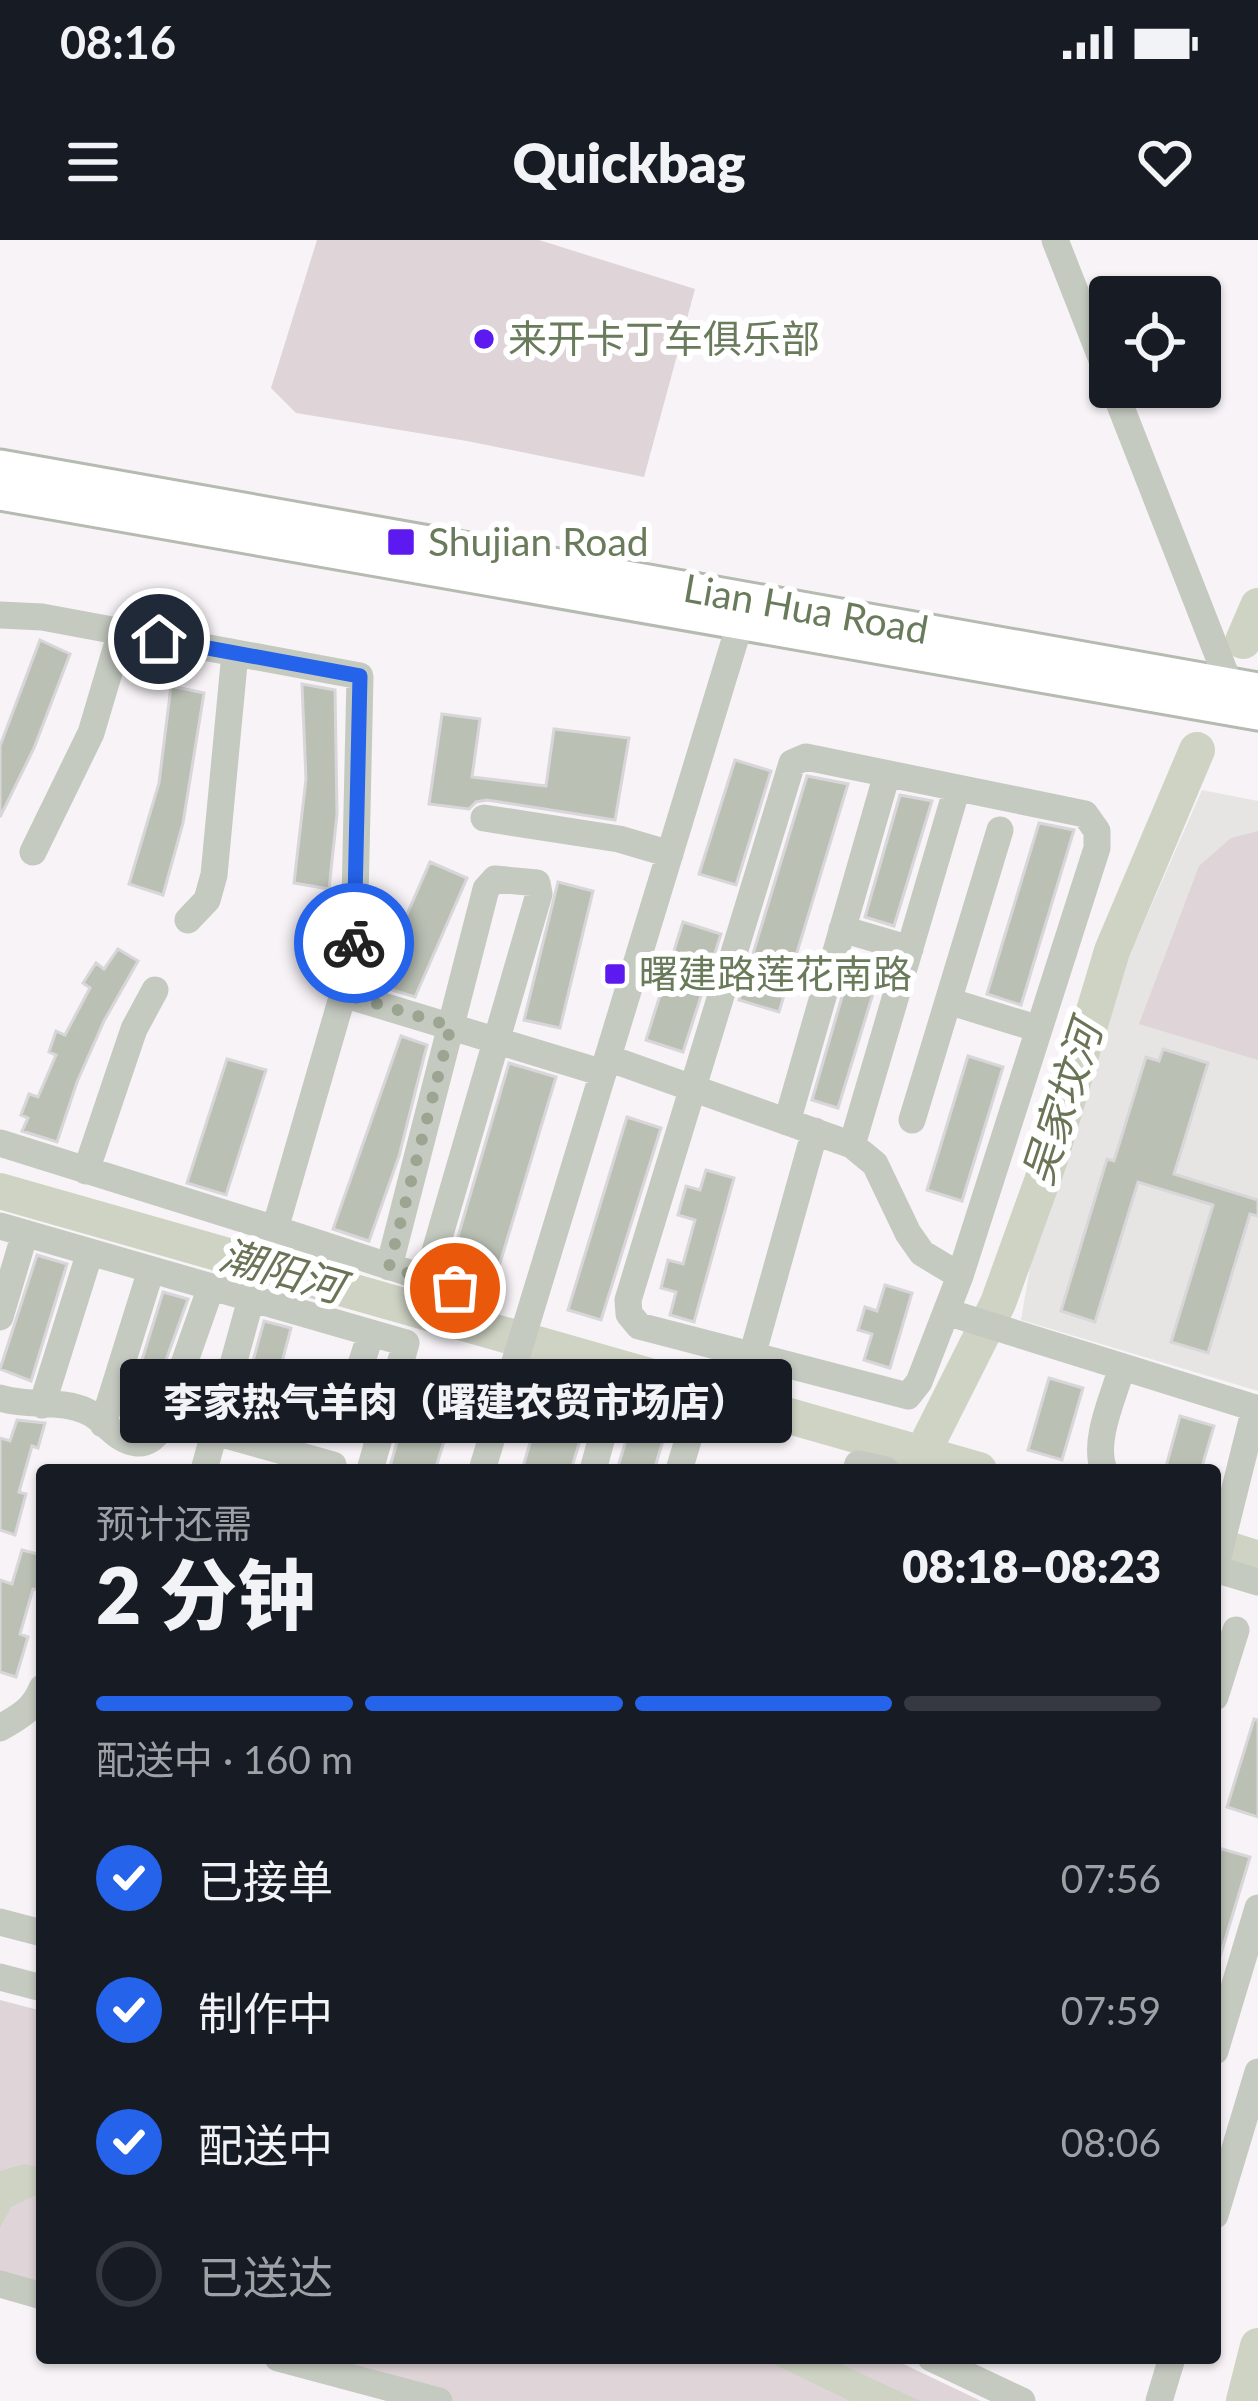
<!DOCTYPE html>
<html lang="zh">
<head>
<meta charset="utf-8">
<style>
  :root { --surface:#171b24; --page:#242831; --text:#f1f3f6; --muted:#9ea1a6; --line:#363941; --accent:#2563eb }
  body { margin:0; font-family:Lato,"Noto Sans SC",sans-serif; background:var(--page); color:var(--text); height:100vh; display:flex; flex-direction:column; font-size:45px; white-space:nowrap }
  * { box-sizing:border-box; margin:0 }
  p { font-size:39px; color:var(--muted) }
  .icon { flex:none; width:66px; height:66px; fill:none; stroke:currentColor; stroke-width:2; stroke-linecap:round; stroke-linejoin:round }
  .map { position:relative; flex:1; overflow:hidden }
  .side { position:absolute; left:36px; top:1224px; width:1185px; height:900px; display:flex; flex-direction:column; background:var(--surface); border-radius:12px; box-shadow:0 3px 9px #0004 }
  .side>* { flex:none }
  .buttons { position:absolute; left:1089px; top:36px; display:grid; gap:24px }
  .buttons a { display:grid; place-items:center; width:132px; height:132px; border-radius:12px; background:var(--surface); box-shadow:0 3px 9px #0004; font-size:60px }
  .pin { position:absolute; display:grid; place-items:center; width:102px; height:102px; color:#fff; margin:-51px; border:6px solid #fff; border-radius:50%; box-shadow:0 3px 12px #0007 }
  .courier { position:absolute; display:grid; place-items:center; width:120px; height:120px; margin:-60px; border:9px solid #2563eb; border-radius:50%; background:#fff; color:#222; box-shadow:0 3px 15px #0007 }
  .bubble { position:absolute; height:84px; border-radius:12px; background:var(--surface); box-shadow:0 3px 9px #0004; font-size:39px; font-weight:800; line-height:84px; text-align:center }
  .summary em { font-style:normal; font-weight:800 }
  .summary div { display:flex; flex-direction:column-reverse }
  .summary { display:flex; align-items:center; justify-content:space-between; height:204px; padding:0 60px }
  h1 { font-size:78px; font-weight:800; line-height:90px }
  .bar { display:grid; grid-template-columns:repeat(4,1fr); gap:18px 12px; align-content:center; height:144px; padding:0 60px }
  .bar i { height:15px; border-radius:9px; background:var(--line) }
  .bar .on { background:var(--accent) }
  .bar p { grid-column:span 4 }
  ol { padding:0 60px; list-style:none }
  li { display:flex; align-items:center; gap:36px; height:132px }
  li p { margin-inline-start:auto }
  li .icon { padding:12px; border-radius:50%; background:var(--accent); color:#fff; stroke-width:4 }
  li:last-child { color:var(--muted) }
  li i { width:66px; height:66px; border:6px solid var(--line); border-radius:50% }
  .status { display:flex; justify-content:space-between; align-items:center; height:84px; padding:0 60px; background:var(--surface); direction:ltr }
  .status svg { height:33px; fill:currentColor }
  header { display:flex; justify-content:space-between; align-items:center; height:156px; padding:0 60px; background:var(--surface); font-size:54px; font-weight:800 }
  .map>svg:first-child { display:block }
  .built { fill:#e6e5e4 }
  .green { fill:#dfd4d7 }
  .water { fill:#ced3c4 }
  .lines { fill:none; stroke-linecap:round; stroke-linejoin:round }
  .river { stroke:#ced3c4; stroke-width:36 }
  .building { fill:#bac0b4; stroke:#d8d6d8; stroke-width:3 }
  .major-casing { stroke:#b5bbb0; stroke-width:39 }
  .minor { stroke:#c5cac1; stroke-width:27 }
  .major { stroke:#fff; stroke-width:33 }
  .done { stroke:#9ba592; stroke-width:12; stroke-dasharray:0 21.6 }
  .route { stroke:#2563eb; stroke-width:15 }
  .poi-dot { fill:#5d1af0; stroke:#fff; stroke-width:4.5 }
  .labels { text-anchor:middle; stroke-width:12; stroke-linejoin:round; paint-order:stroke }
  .poi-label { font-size:39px; fill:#6a7b5c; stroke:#fff; text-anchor:start }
  .street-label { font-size:39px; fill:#6a7b5c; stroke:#fff }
  .water-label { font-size:42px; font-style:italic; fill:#6a7456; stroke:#fff }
</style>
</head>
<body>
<div class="status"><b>08:16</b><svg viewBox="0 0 49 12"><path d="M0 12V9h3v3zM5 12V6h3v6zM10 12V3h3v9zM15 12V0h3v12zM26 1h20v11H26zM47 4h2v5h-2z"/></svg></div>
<header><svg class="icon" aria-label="menu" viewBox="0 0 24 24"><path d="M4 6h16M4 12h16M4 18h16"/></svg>Quickbag<svg class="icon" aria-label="heart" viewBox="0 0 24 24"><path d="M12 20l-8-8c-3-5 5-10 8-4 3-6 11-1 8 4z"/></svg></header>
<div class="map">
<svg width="1258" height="2161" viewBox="0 0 1258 2161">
  <rect width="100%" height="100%" fill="#f7f3f7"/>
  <path class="built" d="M1202,550L1258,561V1151L1021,1080L1033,1010L1117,744Z"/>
  <path class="green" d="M317,0H539L695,49L644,237L467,201L296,173L271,148Z
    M1258,591V820L1139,784L1199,626L1231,598Z
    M0,1760L42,1771V2044L0,2032Z
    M306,2118H891L981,2161H449Z"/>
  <path class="water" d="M24,1924L42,1928V1959L34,1956L11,1967L0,1988V1931Z
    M761,2118H828L920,2161H850Z"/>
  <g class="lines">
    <path class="river" d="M1243,401L1258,366
      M0,951L979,1230
      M923,1212L998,1063L1049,922L1112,711L1197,510
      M1215,1305L1258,1319
      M1244,2161L1258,2106"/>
  </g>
  <path class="building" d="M40,400L70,414L34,508L0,577V506Z
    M302,444L335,450L337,574L329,649L294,643L306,539Z
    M171,446L204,453L183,583L163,655L129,644L159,543Z
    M442,474L480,479L472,537L546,546L554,489L629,498L615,580L487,560L476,562L469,569L429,564Z
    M735,520L771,531L736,645L699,634Z
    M807,536L848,544L779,772L739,760Z
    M900,555L932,561L894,686L865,677Z
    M1039,583L1074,590L1021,765L987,754Z
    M430,622L467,638L415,757L376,745Z
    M558,642L593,651L560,788L524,780Z
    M683,682L721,694L683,812L646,800Z
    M118,709L138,721L104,781L77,842L57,902L22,891L28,878L21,875L29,854L38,857L56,815L49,812L56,791L65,795L90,748L83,743L96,723L104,729Z
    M851,726L879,734L838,868L812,860Z
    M401,796L427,805L399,916L369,1001L333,989Z
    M1163,809L1208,823L1174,934L1258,960V976L1250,974L1208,1113L1171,1102L1213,965L1138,942L1095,1082L1061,1071L1107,919L1114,921L1146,817L1159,821Z
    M968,816L1003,827L962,961L927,950Z
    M227,819L266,830L226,955L187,943Z
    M509,823L556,837L494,1043L449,1027Z
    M627,877L661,888L601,1080L568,1070Z
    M706,930L734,938L694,1082L670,1075L676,1052L661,1048L668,1020L683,1024L695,980L678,975L686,946L700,950Z
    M37,1015L67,1024L31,1141L0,1129Z
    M885,1045L912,1053L890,1128L864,1120L872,1094L858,1090L865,1067L877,1071Z
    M163,1052L188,1059L144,1181L125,1175Z
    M264,1081L291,1088L265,1187L237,1179Z
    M417,1131L462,1145L435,1230H389Z
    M1049,1138L1083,1148L1062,1220L1028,1210Z
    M547,1145L593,1158L571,1230H522Z
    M1180,1176L1214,1186L1201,1230H1165Z
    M633,1177L667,1188L654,1230H617Z
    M17,1180L45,1183L38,1208L32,1206L19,1252L26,1254L15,1295L0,1290V1198L10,1201Z
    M22,1310L42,1315V1351L33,1349L20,1394L28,1397L16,1437L0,1432V1340L12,1344Z
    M1254,1479L1258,1480V1577L1227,1567Z
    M1215,1607L1250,1617L1219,1720L1215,1719Z"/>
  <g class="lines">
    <defs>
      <path id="major" d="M0,227L1258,450
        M0,253L1258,473"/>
    </defs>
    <use href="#major" class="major-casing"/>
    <path class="minor" d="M1055,0L1110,140
      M1113,147L1236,461
      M0,375L42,377L360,436L354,703L343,754L275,989L0,903
      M806,517L1085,574L1097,591V608L960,1036L919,1142L908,1156L639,1086L629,1074L628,1060L792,523Z
      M484,578L619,599L670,614
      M33,612L91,493L121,392
      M188,680L207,660L214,635L235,413
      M842,689L910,709
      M343,754L603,833
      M948,761L1039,789
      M608,818L852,905L875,924L908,993L922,1013L960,1036
      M912,880L1000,590
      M787,882L887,534
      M852,905L957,548
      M86,931L134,789L155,750
      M0,986L406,1103L370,1230
      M275,989L483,1057
      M389,1027L486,649L495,639L537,643L539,654L427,1039
      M947,1072L1258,1169
      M0,1077L25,993
      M371,1093L343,1181L381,1190
      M752,1116L815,891
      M0,1158C27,1167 62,1159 88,1172C106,1180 114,1200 137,1203C148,1204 154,1197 161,1189L211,1047
      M42,1165L90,1012
      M103,1184L151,1030
      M215,1192L333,1225L334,1230
      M204,1230L251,1059
      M482,1230L745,367
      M593,1230L613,1157L622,1155L696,1174L679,1230
      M856,1230L858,1224L886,1230
      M1104,1230C1092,1201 1114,1156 1122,1127
      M1215,1329L1255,1168
      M1215,1329L1258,1342
      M1215,1457L1236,1390
      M0,1488C20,1476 33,1470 42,1448
      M0,1682L42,1693
      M0,1737L42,1748
      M1215,1811L1258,1668
      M1215,1975L1258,1832
      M0,2044L42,2056
      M278,2118L439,2161
      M931,2118L1022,2161
      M1159,2161L1172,2118"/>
    <use href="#major" class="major"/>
  </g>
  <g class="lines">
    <path class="done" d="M354,703L344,754L451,786L389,1027L455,1048"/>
    <path class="route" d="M159,399L360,436L354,703"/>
  </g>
  <g class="poi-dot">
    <circle cx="484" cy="99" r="12"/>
    <rect x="386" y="287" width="30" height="30" rx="6"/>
    <rect x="603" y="722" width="24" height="24" rx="6"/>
  </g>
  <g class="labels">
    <g class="poi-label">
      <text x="508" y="113">来开卡丁车俱乐部</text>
      <text x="428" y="316">Shujian Road</text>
      <text x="639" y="748">曙建路莲花南路</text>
    </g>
    <g class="street-label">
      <text transform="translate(806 369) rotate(10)" y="14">Lian Hua Road</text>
    </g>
    <g class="water-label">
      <text transform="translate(1062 863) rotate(-72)" y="15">吴家坟河</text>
      <text transform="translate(282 1031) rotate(16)" y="15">潮阳河</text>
    </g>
  </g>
</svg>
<div class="buttons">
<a><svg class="icon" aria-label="locate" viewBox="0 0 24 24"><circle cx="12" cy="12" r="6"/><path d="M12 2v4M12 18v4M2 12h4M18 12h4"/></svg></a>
</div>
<div class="pin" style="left:455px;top:1048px;background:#ea580c"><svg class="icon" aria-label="bag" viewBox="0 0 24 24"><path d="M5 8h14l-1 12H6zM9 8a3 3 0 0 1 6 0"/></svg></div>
<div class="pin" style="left:159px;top:399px;background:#1f2937"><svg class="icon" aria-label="home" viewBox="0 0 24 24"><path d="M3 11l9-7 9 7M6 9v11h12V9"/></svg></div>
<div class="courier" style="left:354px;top:703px"><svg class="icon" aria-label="bike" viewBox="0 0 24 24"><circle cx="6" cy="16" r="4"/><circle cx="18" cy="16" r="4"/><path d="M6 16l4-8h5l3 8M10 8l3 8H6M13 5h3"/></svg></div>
<div class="bubble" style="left:120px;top:1119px;width:672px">李家热气羊肉（曙建农贸市场店）</div>
<section class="side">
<div class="summary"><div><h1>2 分钟</h1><p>预计还需</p></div><em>08:18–08:23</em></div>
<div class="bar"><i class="on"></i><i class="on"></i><i class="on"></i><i></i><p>配送中 · 160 m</p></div>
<ol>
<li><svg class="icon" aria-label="check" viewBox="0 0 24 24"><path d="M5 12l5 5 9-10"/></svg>已接单<p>07:56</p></li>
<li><svg class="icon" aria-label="check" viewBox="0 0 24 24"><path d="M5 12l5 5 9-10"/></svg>制作中<p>07:59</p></li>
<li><svg class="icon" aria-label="check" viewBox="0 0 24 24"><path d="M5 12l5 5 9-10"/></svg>配送中<p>08:06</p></li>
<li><i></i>已送达</li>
</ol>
</section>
</div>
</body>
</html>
